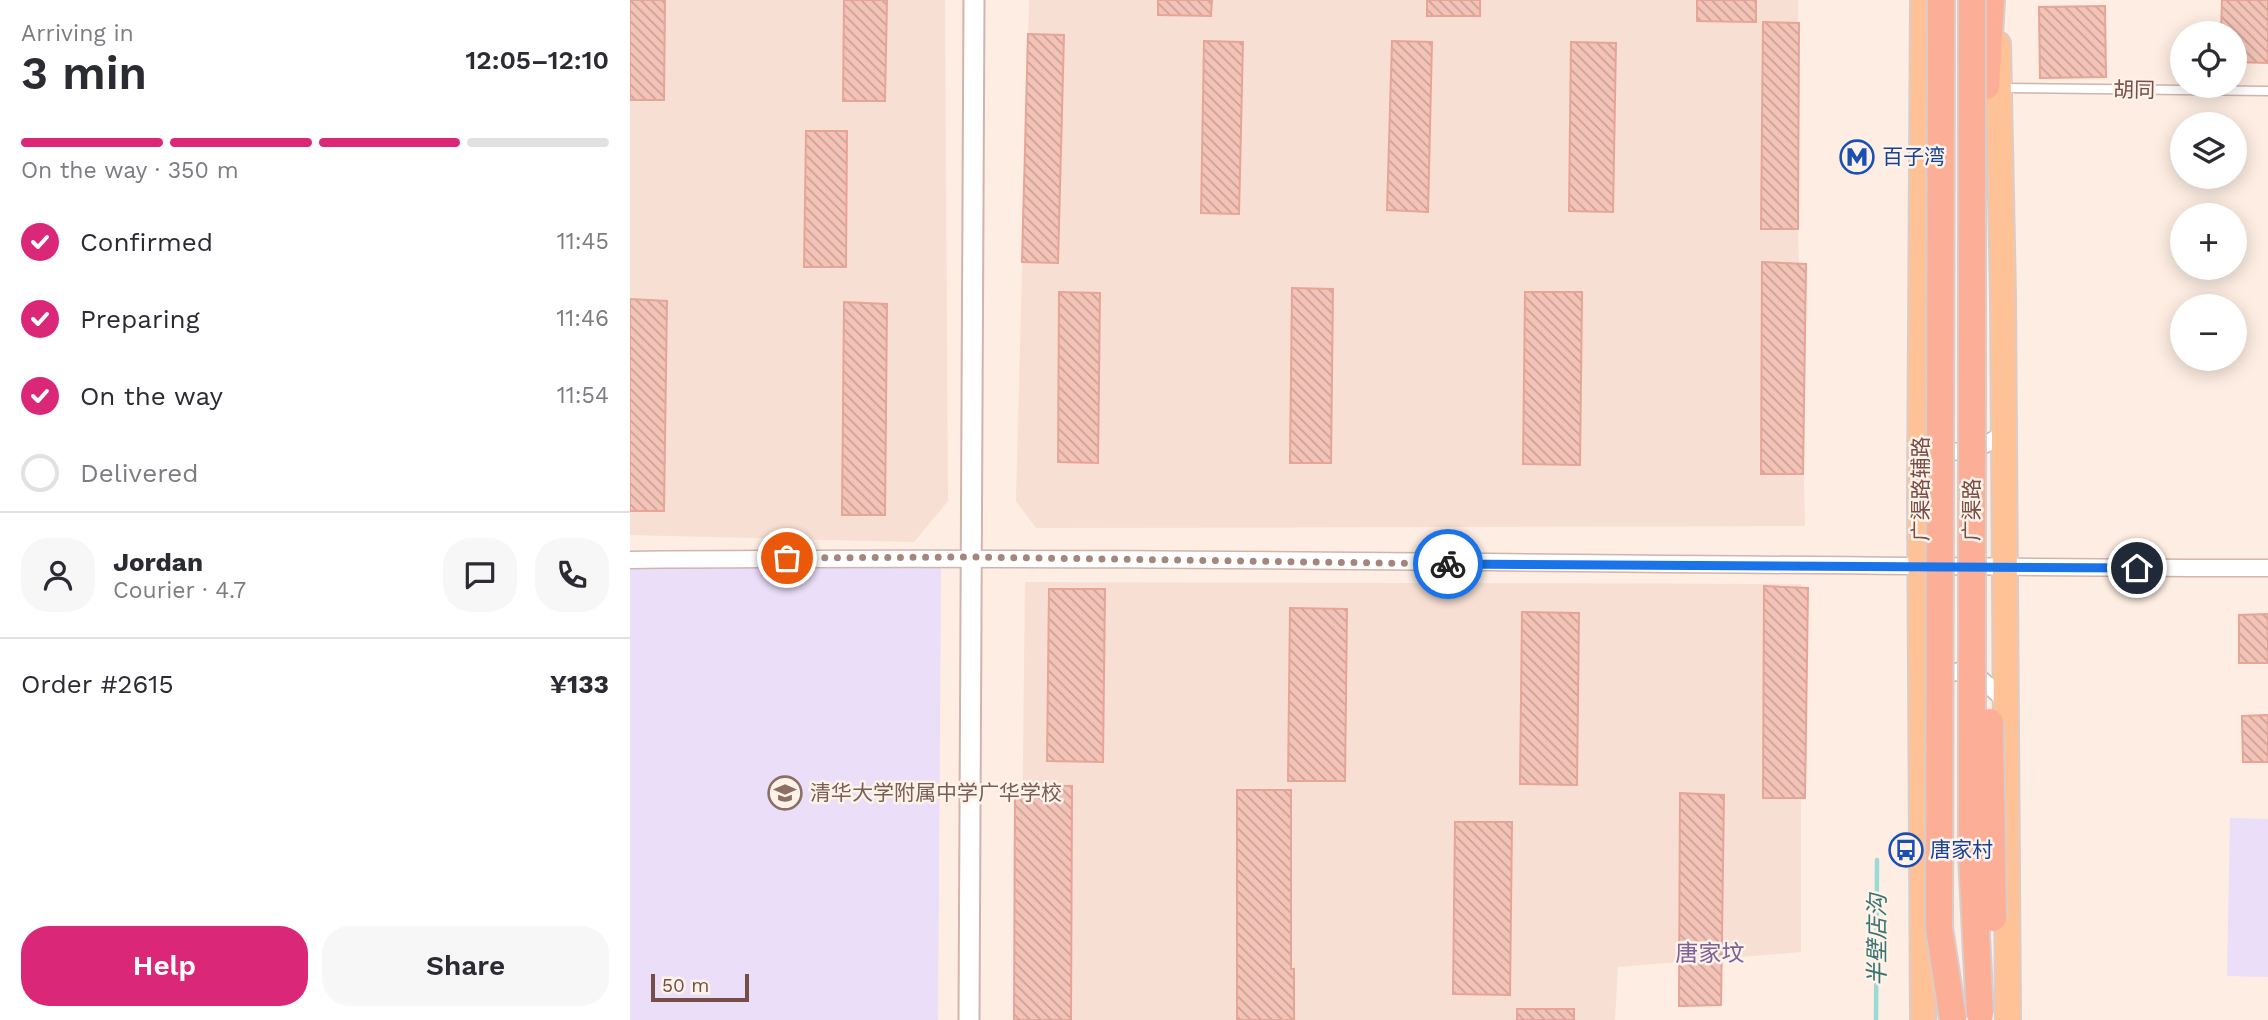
<!DOCTYPE html>
<html lang="en">
<head>
<meta charset="utf-8">
<style>
  :root { --surface:#fff; --page:#f7f7f7; --text:#2b2b33; --muted:#7c7c81; --line:#e1e1e2; --accent:#db2777 }
  body { margin:0; font-family:"Work Sans","Noto Sans SC",sans-serif; background:var(--page); color:var(--text); height:100vh; display:flex; flex-direction:column; font-size:26px; white-space:nowrap }
  * { box-sizing:border-box; margin:0 }
  p { font-size:23px; color:var(--muted) }
  .icon { flex:none; width:38px; height:38px; fill:none; stroke:currentColor; stroke-width:2; stroke-linecap:round; stroke-linejoin:round }
  .map { position:relative; flex:1; overflow:hidden }
  .sheet { display:flex; flex-direction:column; background:var(--surface); width:630px }
  .sheet>* { flex:none }
  .fabs { position:absolute; left:1540px; top:21px; display:grid; gap:14px }
  .fabs a { display:grid; place-items:center; width:77px; height:77px; border-radius:50%; background:var(--surface); box-shadow:0 4px 18px #0003; font-size:35px }
  .scale { position:absolute; left:21px; bottom:18px; width:98px; box-sizing:border-box; padding-left:7px; border:4px solid #764e47; border-top:0; font-size:19px; line-height:24px; white-space:nowrap; color:#764e47; -webkit-text-stroke:5px #fff2e9; paint-order:stroke }
  .pin { position:absolute; display:grid; place-items:center; width:60px; height:60px; color:#fff; margin:-30px; border:4px solid #fff; border-radius:50%; box-shadow:0 2px 7px #0007 }
  .courier { position:absolute; display:grid; place-items:center; width:70px; height:70px; margin:-35px; border:5px solid #1a73e8; border-radius:50%; background:#fff; color:#222; box-shadow:0 2px 9px #0007 }
  .summary em { font-style:normal; font-weight:600 }
  .summary div { display:flex; flex-direction:column-reverse }
  .summary { display:flex; align-items:center; justify-content:space-between; height:119px; padding:0 21px }
  h1 { font-size:46px; font-weight:600; line-height:52px }
  .bar { display:grid; grid-template-columns:repeat(4,1fr); gap:10px 7px; align-content:center; height:84px; padding:0 21px }
  .bar i { height:9px; border-radius:5px; background:var(--line) }
  .bar .selected { background:var(--accent) }
  .bar p { grid-column:span 4 }
  .line { display:flex; align-items:center; gap:18px; padding:0 21px; border-top:2px solid var(--line) }
  .line div { flex:1 }
  .round { display:grid; place-items:center; flex:none; width:74px; height:74px; border-radius:28px; background:var(--page) }
  ol { padding:0 21px; list-style:none }
  li { display:flex; align-items:center; gap:21px; height:77px }
  li p { margin-inline-start:auto }
  li .icon { padding:7px; border-radius:50%; background:var(--accent); color:#fff; stroke-width:4 }
  li:last-child { color:var(--muted) }
  li i { width:38px; height:38px; border:4px solid var(--line); border-radius:50% }
  .button { display:flex; gap:14px; margin-top:auto; padding:14px 21px }
  .button a { flex:1; height:80px; border-radius:28px; background:var(--accent); color:#fff; font-size:28px; font-weight:600; line-height:80px; text-align:center }
  .button a+a { background:var(--page); color:var(--text) }
  main { display:flex; flex:1; min-height:0 }
  .map>svg:first-child { display:block }
  .residential { fill:#f7dfd3 }
  .education { fill:#eadef9 }
  .lines { fill:none; stroke-linecap:round; stroke-linejoin:round }
  .stream { stroke:#9bdad6; stroke-width:4.5 }
  .building { fill:url(#building-back-hatch); stroke:#e7a597; stroke-width:2 }
  .service-casing { stroke:#d1b4ab; stroke-width:11 }
  .minor-casing { stroke:#d1b4ab; stroke-width:19 }
  .tertiary-casing { stroke:#d1b4ab; stroke-width:23 }
  .primary-casing { stroke:#d9cdcb; stroke-width:28 }
  .trunk-casing { stroke:#d9cdcb; stroke-width:30 }
  .service { stroke:#fff; stroke-width:8 }
  .minor { stroke:#fff; stroke-width:16 }
  .tertiary { stroke:#fff; stroke-width:19 }
  .primary { stroke:#ffc297; stroke-width:24 }
  .trunk { stroke:#fdae96; stroke-width:26 }
  .trunk-bridge-casing { stroke:#d9cdcb; stroke-width:30; stroke-linecap:butt }
  .trunk-bridge { stroke:#fdae96; stroke-width:26 }
  .done { stroke:#a5867d; stroke-width:7; stroke-dasharray:0 12.6 }
  .route { stroke:#1a73e8; stroke-width:9 }
  .labels { text-anchor:middle; stroke-width:5; stroke-linejoin:round; paint-order:stroke }
  .street-label { font-size:21px; fill:#764e47; stroke:#fff2e9 }
  .transit-label { font-size:21px; fill:#164399; stroke:#fff2e9; text-anchor:start }
  .education-label { font-size:21px; fill:#785e54; stroke:#fff2e9; text-anchor:start }
  .water-label { font-size:23px; font-style:italic; fill:#387572; stroke:#fff2e9 }
  .neighbourhood-label { font-size:23px; fill:#7b629a; stroke:#fff2e9 }
</style>
</head>
<body>
<main>
<section class="sheet">
<div class="summary"><div><h1>3 min</h1><p>Arriving in</p></div><em>12:05–12:10</em></div>
<div class="bar"><i class="selected"></i><i class="selected"></i><i class="selected"></i><i></i><p>On the way · 350 m</p></div>
<ol>
<li><svg class="icon" aria-label="check" viewBox="0 0 24 24"><path d="M5 12l5 5 9-10"/></svg>Confirmed<p>11:45</p></li>
<li><svg class="icon" aria-label="check" viewBox="0 0 24 24"><path d="M5 12l5 5 9-10"/></svg>Preparing<p>11:46</p></li>
<li><svg class="icon" aria-label="check" viewBox="0 0 24 24"><path d="M5 12l5 5 9-10"/></svg>On the way<p>11:54</p></li>
<li><i></i>Delivered</li>
</ol>
<div class="line" style="height:126px"><a class="round"><svg class="icon" aria-label="person" viewBox="0 0 24 24"><circle cx="12" cy="8" r="4"/><path d="M4 21q1-7 8-7t8 7"/></svg></a><div><b>Jordan</b><p>Courier · 4.7</p></div><a class="round"><svg class="icon" aria-label="chat" viewBox="0 0 24 24"><path d="M4 5h16v11H9l-5 4z"/></svg></a><a class="round"><svg class="icon" aria-label="phone" viewBox="0 0 24 24"><path d="M5 4h4l2 5-3 2q2 4 5 5l2-3 5 2v4C11 20 4 13 5 4z"/></svg></a></div>
<div class="line" style="height:91px"><div>Order #2615</div><b>¥133</b></div>
<div class="button"><a>Help</a><a>Share</a></div>
</section>
<div class="map">
<svg width="1638" height="1020" viewBox="0 0 1638 1020">
  <defs>
    <pattern id="building-back-hatch" width="6" height="6" patternUnits="userSpaceOnUse" patternTransform="scale(1.75)"><rect width="6" height="6" fill="#f4c3b8"/><path d="M-1 5l2 2M0 0l6 6M5-1l2 2" fill="none" stroke="#caa197"/></pattern>
  </defs>
  <rect width="100%" height="100%" fill="#fdede2"/>
  <path class="residential" d="M0,0H315L318,501L284,542L0,535Z
    M399,0H1168V229L1175,526L406,528L386,501Z
    M395,582L1171,584V952L988,967L985,1020H390Z"/>
  <path class="education" d="M0,565L311,567L308,1020H0Z
    M1600,818L1638,819V977L1597,976Z"/>
  <g class="lines">
    <path class="stream" d="M1246,1020L1247,860"/>
  </g>
  <path class="building" d="M0,0H35L34,100H0Z
    M214,0H257L255,101H213Z
    M528,0H582L581,16L528,15Z
    M797,0H850V16H797Z
    M1067,0H1126V22L1067,21Z
    M1592,0H1638V63L1605,62V33H1591Z
    M1475,6L1476,77L1410,78L1409,7Z
    M1133,22L1169,23L1168,229H1131Z
    M398,34L434,35L428,263L392,262Z
    M574,41L613,42L609,214L571,213Z
    M762,41L802,42L798,212L757,210Z
    M941,42L986,43L983,212L939,211Z
    M176,131H217L216,267H174Z
    M1132,262L1176,264L1173,474H1131Z
    M662,288L703,289L701,463H660Z
    M429,292L470,293L468,463L428,462Z
    M895,292H952L950,465L893,464Z
    M0,299L37,301L34,511H0Z
    M214,302L257,304L255,515H212Z
    M1134,586L1178,588L1175,798H1133Z
    M419,589H475L473,762L417,761Z
    M660,608L717,609L715,781H658Z
    M892,612L949,613L947,785L890,784Z
    M1638,614V663H1609V615Z
    M1638,715V762H1613L1612,716Z
    M385,785L442,786L441,1020H384Z
    M607,790H661V969H664V1020H607Z
    M1050,793L1094,795L1091,1005L1049,1006Z
    M825,822H882L880,995L823,994Z
    M887,1009H944V1020H887Z"/>
  <g class="lines">
    <defs>
      <path id="service" d="M1373,88L1638,91"/>
      <path id="minor" d="M1306,446C1332,459 1352,448 1374,433
        M0,560C546,555 1092,567 1638,568
        M1306,684L1315,675L1333,670L1352,680L1376,701"/>
      <path id="tertiary" d="M339,1020L344,0"/>
      <path id="primary" d="M1368,44L1373,296L1378,1020
        M1293,1020L1290,497L1293,0"/>
      <path id="trunk" d="M1356,86L1361,0"/>
    </defs>
    <use href="#service" class="service-casing"/>
    <use href="#minor" class="minor-casing"/>
    <use href="#tertiary" class="tertiary-casing"/>
    <use href="#primary" class="primary-casing"/>
    <use href="#trunk" class="trunk-casing"/>
    <use href="#service" class="service"/>
    <use href="#minor" class="minor"/>
    <use href="#tertiary" class="tertiary"/>
    <use href="#primary" class="primary"/>
    <use href="#trunk" class="trunk"/>
    <defs>
      <path id="trunk-bridge" d="M1311,0L1309,928L1323,1020
        M1342,0V856L1350,1014
        M1360,722L1363,918"/>
    </defs>
    <use href="#trunk-bridge" class="trunk-bridge-casing"/>
    <use href="#trunk-bridge" class="trunk-bridge"/>
  </g>
  <g class="lines">
    <path class="done" d="M157,558L340,557L818,564"/>
    <path class="route" d="M818,564L1507,568"/>
  </g>
  <defs>
    <symbol id="metro-ring" viewBox="-11 -11 22 22"><circle r="9.5" fill="#fff2e9" stroke="#1a4fb4" stroke-width="1.5"/><path d="M-5.5 5V-5H-3L0 0L3-5H5.5V5H3V-.5L0 4L-3-.5V5Z" fill="#1a4fb4"/></symbol>
    <symbol id="school-ring" viewBox="-11 -11 22 22"><circle r="9.5" fill="#fff2e9" stroke="#8d6e63" stroke-width="1.5"/><path d="M0-5L7-2L0 1L-7-2ZM-4 1L0 2.5L4 1V4Q0 6-4 4Z" fill="#8d6e63"/></symbol>
    <symbol id="bus-ring" viewBox="-11 -11 22 22"><circle r="9.5" fill="#fff2e9" stroke="#1a4fb4" stroke-width="1.5"/><path d="M-5-6H5V4H4V6H2V4H-2V6H-4V4H-5ZM-3.5-4V0h7V-4ZM-3.5 1.2v1.5H-2V1.2ZM2 1.2v1.5H3.5V1.2Z" fill="#1a4fb4"/></symbol>
  </defs>
  <g fill-rule="evenodd">
    <use href="#metro-ring" x="1208" y="138" width="38" height="38"/>
    <use href="#school-ring" x="136" y="774" width="38" height="38"/>
    <use href="#bus-ring" x="1257" y="831" width="38" height="38"/>
  </g>
  <g class="labels">
    <g class="street-label">
      <text transform="translate(1504 90) rotate(1)" y="7">胡同</text>
      <text transform="translate(1291 489) rotate(-90)" y="7">广渠路辅路</text>
      <text transform="translate(1342 510) rotate(-90)" y="7">广渠路</text>
    </g>
    <g class="transit-label">
      <text x="1252" y="164">百子湾</text>
      <text x="1300" y="857">唐家村</text>
    </g>
    <g class="education-label">
      <text x="180" y="800">清华大学附属中学广华学校</text>
    </g>
    <g class="water-label">
      <text transform="translate(1247 940) rotate(-90)" y="8">半壁店沟</text>
    </g>
    <g class="neighbourhood-label">
      <text x="1080" y="961">唐家坟</text>
    </g>
  </g>
</svg>
<div class="fabs">
<a><svg class="icon" aria-label="locate" viewBox="0 0 24 24"><circle cx="12" cy="12" r="6"/><path d="M12 2v4M12 18v4M2 12h4M18 12h4"/></svg></a>
<a><svg class="icon" aria-label="layers" viewBox="0 0 24 24"><path d="M12 4l9 5-9 5-9-5zM3 14l9 5 9-5"/></svg></a>
<a>+</a>
<a>−</a>
</div>
<div class="scale">50 m</div>
<div class="pin" style="left:157px;top:558px;background:#ea580c"><svg class="icon" aria-label="bag" viewBox="0 0 24 24"><path d="M5 8h14l-1 12H6zM9 8a3 3 0 0 1 6 0"/></svg></div>
<div class="pin" style="left:1507px;top:568px;background:#1f2937"><svg class="icon" aria-label="home" viewBox="0 0 24 24"><path d="M3 11l9-7 9 7M6 9v11h12V9"/></svg></div>
<div class="courier" style="left:818px;top:564px"><svg class="icon" aria-label="bike" viewBox="0 0 24 24"><circle cx="6" cy="16" r="4"/><circle cx="18" cy="16" r="4"/><path d="M6 16l4-8h5l3 8M10 8l3 8H6M13 5h3"/></svg></div>
</div>
</main>
</body>
</html>
